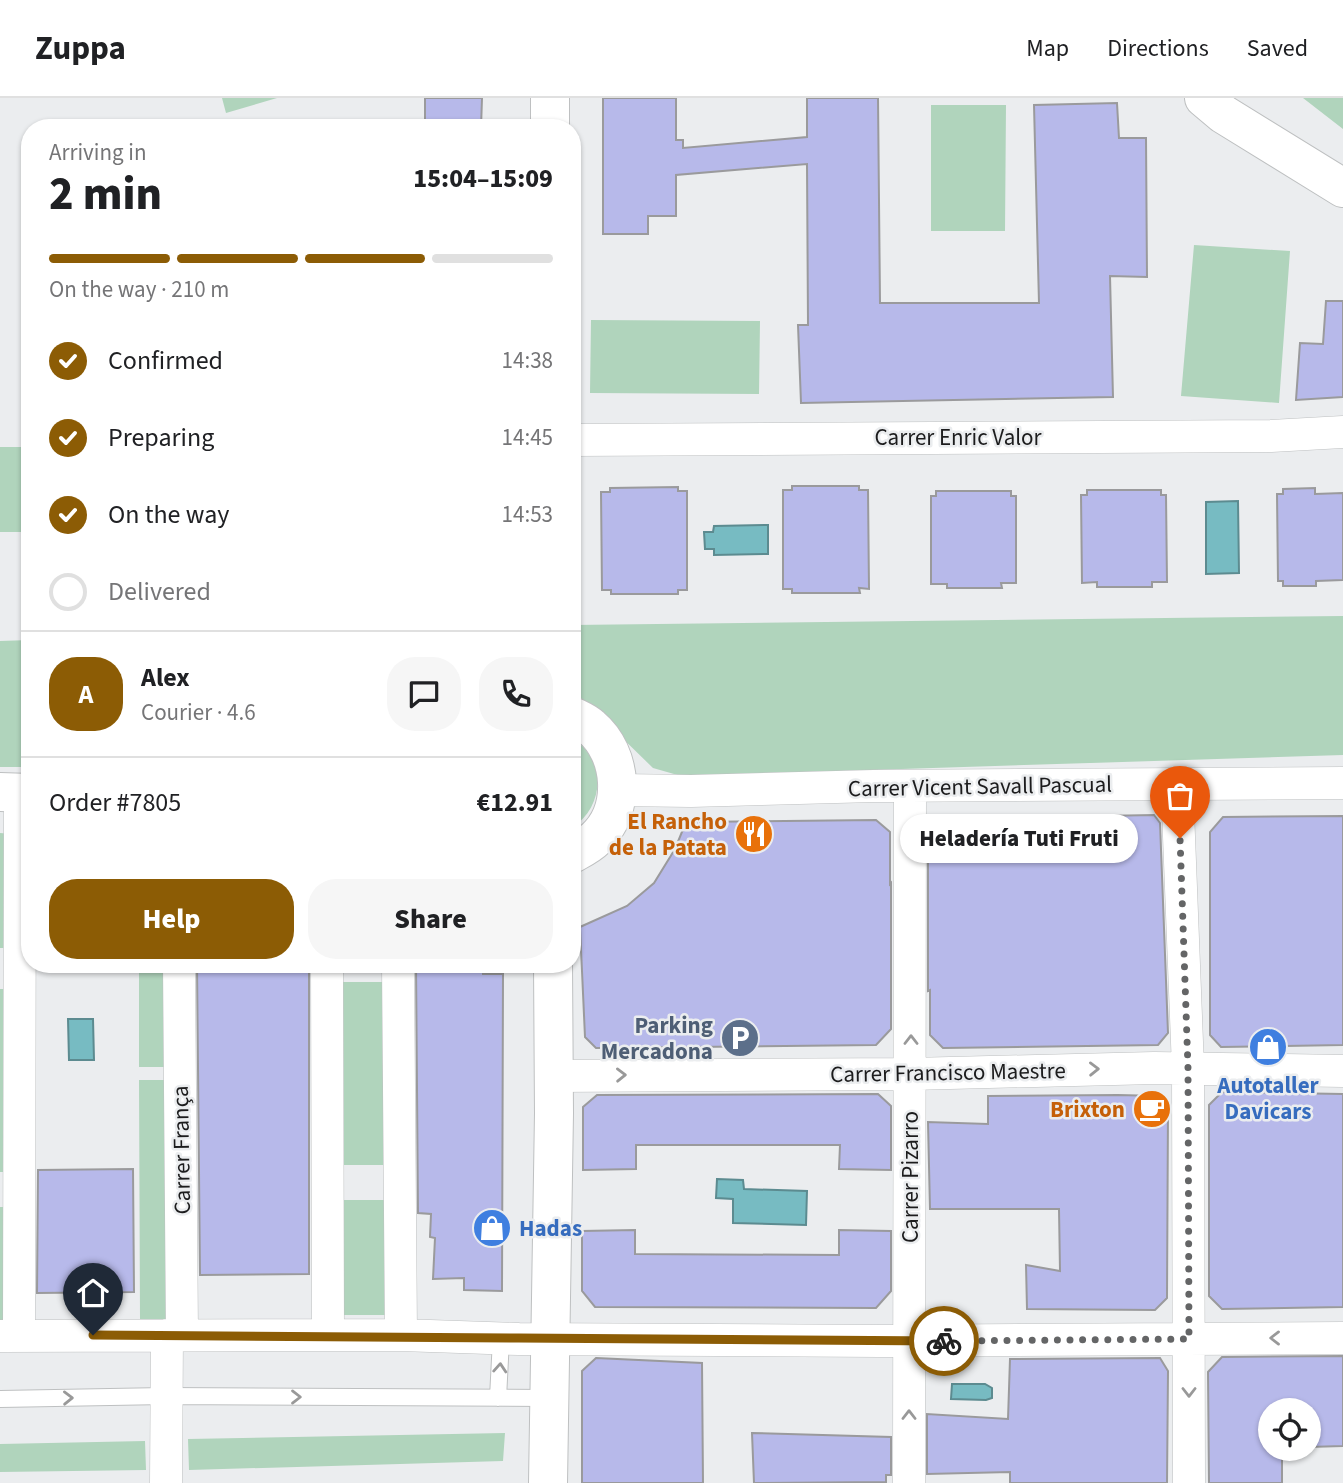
<!DOCTYPE html>
<html lang="en">
<head>
<meta charset="utf-8">
<style>
  :root { --surface:#fff; --page:#f6f6f6; --text:#202124; --muted:#757577; --line:#e0e0e0; --accent:#8c5c05 }
  body { margin:0; font-family:"Source Sans 3",sans-serif; background:var(--page); color:var(--text); height:100vh; display:flex; flex-direction:column; font-size:26px; white-space:nowrap }
  * { box-sizing:border-box; margin:0 }
  p { font-size:23px; color:var(--muted) }
  .icon { flex:none; width:38px; height:38px; fill:none; stroke:currentColor; stroke-width:2; stroke-linecap:round; stroke-linejoin:round }
  .map { position:relative; flex:1; overflow:hidden }
  .details { position:absolute; left:21px; top:21px; width:560px; height:854px; display:flex; flex-direction:column; background:var(--surface); border-radius:28px; box-shadow:0 2px 5px #0004 }
  .details>* { flex:none }
  .fabs { position:absolute; left:1258px; top:1300px; display:grid; gap:14px }
  .fabs a { display:grid; place-items:center; width:63px; height:63px; border-radius:50%; background:var(--surface); box-shadow:0 2px 5px #0004; font-size:35px }
  .pin { position:absolute; display:grid; place-items:center; width:60px; height:60px; color:#fff; margin:-72px -30px; border-radius:50% 50% 50% 0; rotate:-45deg; box-shadow:0 0 7px #0007 }
  .pin .icon { rotate:45deg }
  .courier { position:absolute; display:grid; place-items:center; width:70px; height:70px; margin:-35px; border:5px solid #8c5c05; border-radius:50%; background:#fff; color:#222; box-shadow:0 2px 9px #0007 }
  .bubble { position:absolute; height:49px; border-radius:24px; background:var(--surface); box-shadow:0 2px 5px #0004; font-size:23px; font-weight:800; line-height:49px; text-align:center }
  .head em { font-style:normal; font-weight:800 }
  .head div { display:flex; flex-direction:column-reverse }
  .head { display:flex; align-items:center; justify-content:space-between; height:119px; padding:0 28px }
  h1 { font-size:46px; font-weight:800; line-height:52px }
  .bar { display:grid; grid-template-columns:repeat(4,1fr); gap:10px 7px; align-content:center; height:84px; padding:0 28px }
  .bar i { height:9px; border-radius:5px; background:var(--line) }
  .bar .active { background:var(--accent) }
  .bar p { grid-column:span 4 }
  .line { display:flex; align-items:center; gap:18px; padding:0 28px; border-top:2px solid var(--line) }
  .line div { flex:1 }
  .round { display:grid; place-items:center; flex:none; width:74px; height:74px; border-radius:28px; background:var(--page) }
  ol { padding:0 28px; list-style:none }
  li { display:flex; align-items:center; gap:21px; height:77px }
  li p { margin-inline-start:auto }
  li .icon { padding:7px; border-radius:50%; background:var(--accent); color:#fff; stroke-width:4 }
  li:last-child { color:var(--muted) }
  li i { width:38px; height:38px; border:4px solid var(--line); border-radius:50% }
  .action { display:flex; gap:14px; margin-top:auto; padding:14px 28px }
  .action a { flex:1; height:80px; border-radius:28px; background:var(--accent); color:#fff; font-size:28px; font-weight:800; line-height:80px; text-align:center }
  .action a+a { background:var(--page); color:var(--text) }
  header { display:flex; align-items:center; gap:42px; box-sizing:border-box; height:98px; padding:0 35px; background:var(--surface); border-bottom:2px solid var(--line) }
  header strong { font-size:33px }
  nav { display:flex; gap:38px; margin-inline-start:auto; font-size:24px }
  .map>svg:first-child { display:block }
  .green { fill:#b0d4bc }
  .water { fill:#77bbc2; stroke:#5c8b90; stroke-width:2 }
  .building { fill:#b7b9ea; stroke:#9a9a9c; stroke-width:2 }
  .lines { fill:none; stroke-linecap:round; stroke-linejoin:round }
  .lane-casing { stroke:#bec0c1; stroke-width:18 }
  .street-casing { stroke:#bec0c1; stroke-width:33 }
  .secondary-casing { stroke:#bec0c1; stroke-width:40 }
  .lane { stroke:#fff; stroke-width:16 }
  .street { stroke:#fff; stroke-width:32 }
  .secondary { stroke:#fff; stroke-width:38 }
  .oneway { stroke:#999 }
  .done { stroke:#646566; stroke-width:7; stroke-dasharray:0 12.6 }
  .route { stroke:#8c5c05; stroke-width:9 }
  .labels { text-anchor:middle; stroke-width:5; stroke-linejoin:round; paint-order:stroke }
  .street-label { font-size:23px; fill:#1c1c1d; stroke:#ebedef }
  .food-label { font-size:23px; font-weight:bold; fill:#c56008; stroke:#ebedef; text-anchor:end }
  .service-label { font-size:23px; font-weight:bold; fill:#4e5e75; stroke:#ebedef; text-anchor:end }
  .shop-label { font-size:23px; font-weight:bold; fill:#366cbe; stroke:#ebedef }
</style>
</head>
<body>
<header>
<strong>Zuppa</strong>
<nav><a>Map</a><a>Directions</a><a>Saved</a></nav>
</header>
<div class="map">
<svg width="1343" height="1385" viewBox="0 0 1343 1385">
  <rect width="100%" height="100%" fill="#ebedef"/>
  <path class="green" d="M222,0H277L226,15Z
    M1303,0H1343V31Z
    M931,7H1006L1005,133H931Z
    M1194,147L1290,153L1279,305L1181,298Z
    M591,222L760,223L759,296L590,295Z
    M0,349H30V434H0Z
    M1343,518V657L681,678L653,670L572,591V527Z
    M30,542V669H0V543Z
    M572,640C607,662 605,708 572,730Z
    M0,735L12,736V850H0Z
    M139,866H173V969H139Z
    M339,884H390L389,1067H338Z
    M0,891H11L10,1074H0Z
    M139,982H174V1221H140Z
    M337,1102H390L389,1217H336Z
    M0,1109H11L10,1224H0Z
    M505,1335L503,1363L189,1372L188,1341Z
    M145,1343L146,1372L0,1374V1346Z"/>
  <path class="water" d="M1238,403L1239,475L1206,476V404Z
    M768,427V456L714,457V451H705L704,434H713L714,428Z
    M68,921H93L94,962H69Z
    M717,1081L743,1082L744,1091L807,1093L806,1127L733,1125V1101L716,1100Z
    M952,1286H985L992,1290V1300L986,1302L951,1301Z"/>
  <path class="building" d="M425,0H482L481,30H425Z
    M603,0H676V42H683V50L807,39V0H878L880,205H1039L1034,7L1117,5L1119,40H1146L1147,179L1110,178L1113,299L801,305L798,227H808L807,66L676,77V118H648V136H603Z
    M1326,203H1343V299L1296,302L1300,245L1323,246Z
    M792,388H859V392H868L869,491L859,490L860,495H792V491H783V392H792Z
    M678,389V393H687V492H678V496H611V492H602L601,394H610V390Z
    M1315,390V396L1343,395V482L1316,483V488H1283V483H1278L1277,396H1283V391Z
    M1087,392H1161V397H1166L1167,484H1152V489H1097V484L1082,485L1081,397H1087Z
    M936,393H1011V398H1016V485H1001L1002,490H947V486H931V398H936Z
    M1154,717L1160,725L1168,935L1158,947L943,950L930,937V892L928,893V737L941,721Z
    M1343,718V947L1221,949L1210,937V734L1223,719Z
    M876,722L890,734V786L891,785V931L876,947L596,950L585,939L580,829L627,808L654,785L675,751L686,724Z
    M197,866H309V1176L200,1177Z
    M416,866H483V876H503L502,1193L464,1192V1180L433,1181L435,1140L430,1139L431,1116L418,1115Z
    M1222,994L1343,996V1209L1222,1211L1209,1198V1007Z
    M878,996L891,1008V1072L839,1071L840,1047H636V1071L583,1072V1009L597,997Z
    M1118,997L1159,998L1168,1010L1167,1200L1155,1212L1027,1211L1026,1167L1060,1173L1059,1111H930L928,1024L988,1026V998Z
    M133,1071L134,1194L37,1195L38,1072Z
    M635,1132V1156L839,1157V1132L891,1133V1193L876,1210L595,1209L582,1193V1133Z
    M1343,1258V1348L1309,1349V1312H1270V1351H1282V1385H1209L1208,1274L1222,1259Z
    M596,1260L702,1265L703,1385H582V1273Z
    M1160,1260L1168,1273L1167,1385H1010V1374L927,1376V1316L1008,1321L1010,1261Z
    M752,1335L891,1339V1377H886V1384L754,1385Z"/>
  <g class="lines">
    <defs>
      <path id="lane" d="M498,1300L501,1241
        M0,1301L165,1298L549,1300"/>
      <path id="street" d="M572,342L1271,338L1343,334
        M1177,687L1188,970L1189,1385
        M618,692L691,693L874,688L1343,685
        M179,866L182,1237
        M327,866L328,1237
        M398,866L401,1237
        M553,978L911,976L1154,970L1343,973
        M0,1238L401,1237L519,1241L881,1243L1343,1240
        M19,1238L20,695
        M166,1385L167,1237
        M909,1385L910,688"/>
      <path id="secondary" d="M1204,0L1223,16L1343,90
        M550,30V0
        M572,618C578,621 586,624 591,629C623,656 627,712 595,741C589,747 579,752 572,756
        M0,694L30,695
        M548,1385L554,1015L553,866"/>
    </defs>
    <use href="#lane" class="lane-casing"/>
    <use href="#street" class="street-casing"/>
    <use href="#secondary" class="secondary-casing"/>
    <use href="#lane" class="lane"/>
    <use href="#street" class="street"/>
    <use href="#secondary" class="secondary"/>
  </g>
  <defs><path id="oneway-chevron" d="M-2-3.5L2.5 0L-2 3.5" fill="none" stroke-width="1.6" stroke-linecap="round" stroke-linejoin="round" transform="scale(1.75)"/></defs>
  <g class="oneway">
    <use href="#oneway-chevron" transform="translate(911 942) rotate(-90)"/>
    <use href="#oneway-chevron" transform="translate(1094 971) rotate(-1)"/>
    <use href="#oneway-chevron" transform="translate(621 977) rotate(-1)"/>
    <use href="#oneway-chevron" transform="translate(1275 1240) rotate(180)"/>
    <use href="#oneway-chevron" transform="translate(500 1270) rotate(-86)"/>
    <use href="#oneway-chevron" transform="translate(1189 1294) rotate(90)"/>
    <use href="#oneway-chevron" transform="translate(296 1299)"/>
    <use href="#oneway-chevron" transform="translate(68 1300) rotate(-1)"/>
    <use href="#oneway-chevron" transform="translate(909 1317) rotate(-90)"/>
  </g>
  <g class="lines">
    <path class="done" d="M944,1243L1189,1241L1188,970L1180,740"/>
    <path class="route" d="M93,1237C377,1237 660,1243 944,1243"/>
  </g>
  <defs>
    <symbol id="restaurant-disc" viewBox="-11 -11 22 22"><circle r="9.5" fill="#e8710a" stroke="#ebedef"/><path d="M-5-6h1v4h1v-4h1v4h1v-4h1v5L-1.5 .5V6h-2V.5L-5-1ZM5-6V6H3V1.5H1.5Q1.5-4 5-6Z" fill="#fff"/></symbol>
    <symbol id="parking-disc" viewBox="-11 -11 22 22"><circle r="9.5" fill="#5c6f8a" stroke="#ebedef"/><path d="M-3.5-5.5H1a3.5 3.5 0 0 1 0 7H-1V5.5H-3.5ZM-1-3.4V-.6H.8a1.4 1.4 0 0 0 0-2.8Z" fill="#fff"/></symbol>
    <symbol id="shop-disc" viewBox="-11 -11 22 22"><circle r="9.5" fill="#3f7fe0" stroke="#ebedef"/><path d="M-5-2.5h2.3a2.7 3.5 0 0 1 5.4 0H5L5.5 6h-11ZM-1.5-2.5h3a1.5 2.3 0 0 0-3 0Z" fill="#fff"/></symbol>
    <symbol id="cafe-disc" viewBox="-11 -11 22 22"><circle r="9.5" fill="#e8710a" stroke="#ebedef"/><path d="M-5.5-4.5H6V0H3Q3 3.5 0 3.5H-2.5Q-5.5 3.5-5.5 0ZM3-3.2v2h1.7v-2ZM-6 4.5H4V6H-6Z" fill="#fff"/></symbol>
  </defs>
  <g fill-rule="evenodd">
    <use href="#restaurant-disc" x="732" y="714" width="44" height="44"/>
    <use href="#parking-disc" x="718" y="918" width="44" height="44"/>
    <use href="#shop-disc" x="1246" y="927" width="44" height="44"/>
    <use href="#cafe-disc" x="1130" y="989" width="44" height="44"/>
    <use href="#shop-disc" x="470" y="1108" width="44" height="44"/>
  </g>
  <g class="labels">
    <g class="street-label">
      <text x="958" y="347">Carrer Enric Valor</text>
      <text transform="translate(980 688) rotate(-1)" y="8">Carrer Vicent Savall Pascual</text>
      <text transform="translate(948 974) rotate(-1)" y="8">Carrer Francisco Maestre</text>
      <text transform="translate(181 1052) rotate(-91)" y="8">Carrer França</text>
      <text transform="translate(910 1079) rotate(-90)" y="8">Carrer Pizarro</text>
    </g>
    <g class="food-label">
      <text x="727" y="731">El Rancho<tspan x="727" dy="26">de la Patata</tspan></text>
      <text x="1125" y="1019">Brixton</text>
    </g>
    <g class="service-label">
      <text x="713" y="935">Parking<tspan x="713" dy="26">Mercadona</tspan></text>
    </g>
    <g class="shop-label">
      <text x="1268" y="995">Autotaller<tspan x="1268" dy="26">Davicars</tspan></text>
      <text x="519" y="1138" text-anchor="start">Hadas</text>
    </g>
  </g>
</svg>
<div class="fabs">
<a><svg class="icon" aria-label="locate" viewBox="0 0 24 24"><circle cx="12" cy="12" r="6"/><path d="M12 2v4M12 18v4M2 12h4M18 12h4"/></svg></a>
</div>
<div class="pin" style="left:1180px;top:740px;background:#ea580c"><svg class="icon" aria-label="bag" viewBox="0 0 24 24"><path d="M5 8h14l-1 12H6zM9 8a3 3 0 0 1 6 0"/></svg></div>
<div class="pin" style="left:93px;top:1237px;background:#1f2937"><svg class="icon" aria-label="home" viewBox="0 0 24 24"><path d="M3 11l9-7 9 7M6 9v11h12V9"/></svg></div>
<div class="courier" style="left:944px;top:1243px"><svg class="icon" aria-label="bike" viewBox="0 0 24 24"><circle cx="6" cy="16" r="4"/><circle cx="18" cy="16" r="4"/><path d="M6 16l4-8h5l3 8M10 8l3 8H6M13 5h3"/></svg></div>
<div class="bubble" style="left:900px;top:716px;width:238px">Heladería Tuti Fruti</div>
<section class="details">
<div class="head"><div><h1>2 min</h1><p>Arriving in</p></div><em>15:04–15:09</em></div>
<div class="bar"><i class="active"></i><i class="active"></i><i class="active"></i><i></i><p>On the way · 210 m</p></div>
<ol>
<li><svg class="icon" aria-label="check" viewBox="0 0 24 24"><path d="M5 12l5 5 9-10"/></svg>Confirmed<p>14:38</p></li>
<li><svg class="icon" aria-label="check" viewBox="0 0 24 24"><path d="M5 12l5 5 9-10"/></svg>Preparing<p>14:45</p></li>
<li><svg class="icon" aria-label="check" viewBox="0 0 24 24"><path d="M5 12l5 5 9-10"/></svg>On the way<p>14:53</p></li>
<li><i></i>Delivered</li>
</ol>
<div class="line" style="height:126px"><b class="round" style="background:var(--accent);color:#fff">A</b><div><b>Alex</b><p>Courier · 4.6</p></div><a class="round"><svg class="icon" aria-label="chat" viewBox="0 0 24 24"><path d="M4 5h16v11H9l-5 4z"/></svg></a><a class="round"><svg class="icon" aria-label="phone" viewBox="0 0 24 24"><path d="M5 4h4l2 5-3 2q2 4 5 5l2-3 5 2v4C11 20 4 13 5 4z"/></svg></a></div>
<div class="line" style="height:91px"><div>Order #7805</div><b>€12.91</b></div>
<div class="action"><a>Help</a><a>Share</a></div>
</section>
</div>
</body>
</html>
